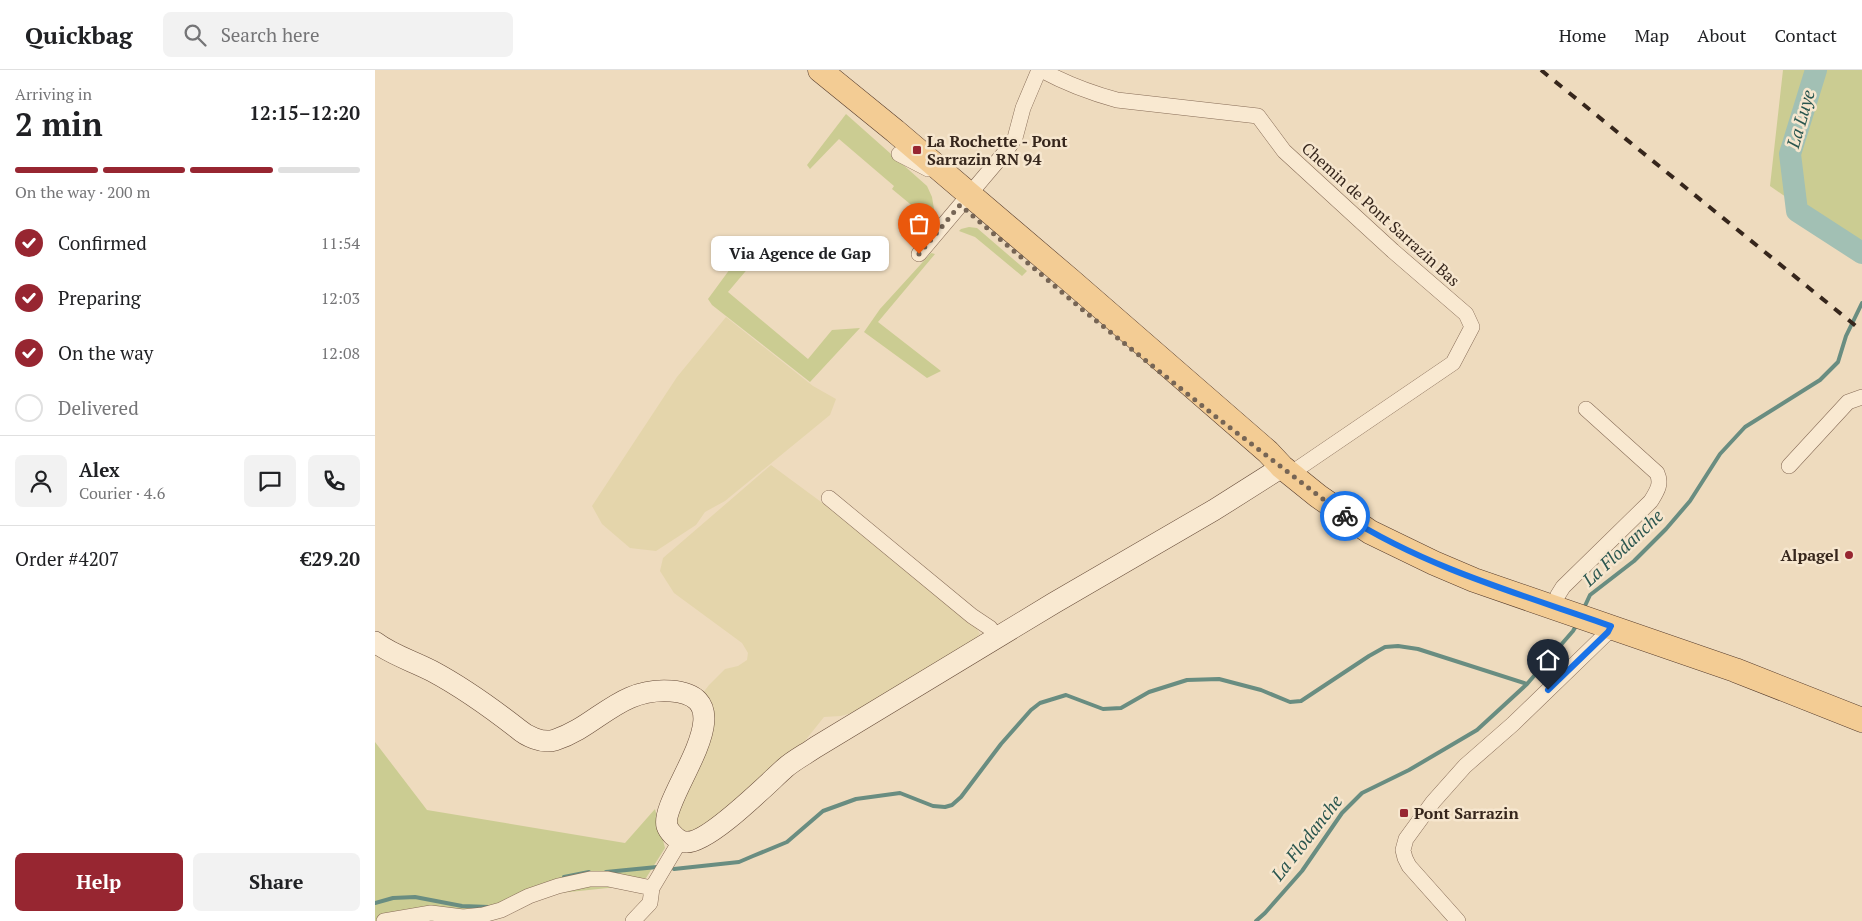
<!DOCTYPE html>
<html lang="en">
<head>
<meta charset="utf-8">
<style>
  :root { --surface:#fff; --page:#f2f2f2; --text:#202124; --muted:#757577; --line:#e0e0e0; --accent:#972631 }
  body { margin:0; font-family:"PT Serif",serif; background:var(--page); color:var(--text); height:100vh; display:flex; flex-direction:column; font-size:19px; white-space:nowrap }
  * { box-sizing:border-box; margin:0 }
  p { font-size:16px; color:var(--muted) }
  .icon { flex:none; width:28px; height:28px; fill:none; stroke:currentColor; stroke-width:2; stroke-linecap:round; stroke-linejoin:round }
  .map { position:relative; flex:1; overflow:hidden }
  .panel { display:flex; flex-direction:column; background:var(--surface); width:375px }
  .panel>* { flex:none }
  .pin { position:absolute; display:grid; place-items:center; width:42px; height:42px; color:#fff; margin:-51px -21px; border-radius:50% 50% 50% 0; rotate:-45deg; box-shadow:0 0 5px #0007 }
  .pin .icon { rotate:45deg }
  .courier { position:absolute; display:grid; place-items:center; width:50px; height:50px; margin:-25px; border:4px solid #1a73e8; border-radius:50%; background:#fff; color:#222; box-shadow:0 1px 6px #0007 }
  .bubble { position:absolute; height:35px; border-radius:8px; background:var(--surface); box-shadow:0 1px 4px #0004; font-size:16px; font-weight:700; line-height:35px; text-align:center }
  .head em { font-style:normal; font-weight:700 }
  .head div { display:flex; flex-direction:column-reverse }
  .head { display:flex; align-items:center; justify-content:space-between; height:85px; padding:0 15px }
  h1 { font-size:32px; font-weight:700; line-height:38px }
  .bar { display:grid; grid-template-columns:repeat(4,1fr); gap:8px 5px; align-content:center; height:60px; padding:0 15px }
  .bar i { height:6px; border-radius:4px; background:var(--line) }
  .bar .active { background:var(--accent) }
  .bar p { grid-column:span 4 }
  .line { display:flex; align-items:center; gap:12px; padding:0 15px; border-top:1px solid var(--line) }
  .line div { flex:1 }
  .round { display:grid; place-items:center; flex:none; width:52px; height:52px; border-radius:8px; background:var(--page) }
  ol { padding:0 15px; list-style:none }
  li { display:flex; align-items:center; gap:15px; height:55px }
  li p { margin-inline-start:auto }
  li .icon { padding:5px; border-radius:50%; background:var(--accent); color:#fff; stroke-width:4 }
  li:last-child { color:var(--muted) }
  li i { width:28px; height:28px; border:2px solid var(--line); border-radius:50% }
  .cta { display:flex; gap:10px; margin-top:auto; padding:10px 15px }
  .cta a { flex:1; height:58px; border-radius:8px; background:var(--accent); color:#fff; font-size:20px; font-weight:700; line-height:58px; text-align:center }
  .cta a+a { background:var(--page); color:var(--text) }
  header { display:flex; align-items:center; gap:30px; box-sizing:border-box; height:70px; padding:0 25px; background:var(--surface); border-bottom:1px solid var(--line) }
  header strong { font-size:24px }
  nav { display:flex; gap:28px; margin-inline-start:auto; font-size:18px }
  .search { width:350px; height:45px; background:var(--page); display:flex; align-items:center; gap:12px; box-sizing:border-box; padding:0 18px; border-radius:8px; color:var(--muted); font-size:19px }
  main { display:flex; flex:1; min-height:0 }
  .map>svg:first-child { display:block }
  .farmland { fill:#e4d5ab }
  .green { fill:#cbcc92 }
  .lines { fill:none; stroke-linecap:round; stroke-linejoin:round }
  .stream { stroke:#698d81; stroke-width:4 }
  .river { stroke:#a2c0b4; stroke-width:22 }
  .street-casing { stroke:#876c57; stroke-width:16 }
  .secondary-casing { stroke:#684d3a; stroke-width:22 }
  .primary-casing { stroke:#543a2b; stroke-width:25 }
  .street { stroke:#f9e9d1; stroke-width:15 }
  .secondary { stroke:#f9e9d1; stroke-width:21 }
  .primary { stroke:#f3cc94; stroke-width:24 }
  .rail { stroke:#36261c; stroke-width:4; stroke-dasharray:9 9; stroke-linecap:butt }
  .done { stroke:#766555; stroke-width:5; stroke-dasharray:0 9 }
  .route { stroke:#1a73e8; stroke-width:6 }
  .poi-dot { fill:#972631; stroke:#f6e6ce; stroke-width:2 }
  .labels { text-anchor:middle; stroke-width:5; stroke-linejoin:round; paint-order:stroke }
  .poi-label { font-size:16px; font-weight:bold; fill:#36261c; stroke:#f6e6ce; text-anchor:start }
  .street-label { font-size:16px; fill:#36261c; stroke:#f6e6ce }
  .water-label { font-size:18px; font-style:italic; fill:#2a564f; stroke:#f6e6ce }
</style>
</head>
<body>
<header>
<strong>Quickbag</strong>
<div class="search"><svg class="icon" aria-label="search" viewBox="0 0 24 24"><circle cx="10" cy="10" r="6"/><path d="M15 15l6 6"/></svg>Search here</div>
<nav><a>Home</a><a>Map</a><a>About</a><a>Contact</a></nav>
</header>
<main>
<section class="panel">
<div class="head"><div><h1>2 min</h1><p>Arriving in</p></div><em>12:15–12:20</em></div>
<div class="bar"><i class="active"></i><i class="active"></i><i class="active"></i><i></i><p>On the way · 200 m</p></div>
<ol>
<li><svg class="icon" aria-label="check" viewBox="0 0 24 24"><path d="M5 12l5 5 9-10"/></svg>Confirmed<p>11:54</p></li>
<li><svg class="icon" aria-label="check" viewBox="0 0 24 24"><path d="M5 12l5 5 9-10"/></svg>Preparing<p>12:03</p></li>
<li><svg class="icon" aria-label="check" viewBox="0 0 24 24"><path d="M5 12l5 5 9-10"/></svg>On the way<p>12:08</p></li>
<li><i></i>Delivered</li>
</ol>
<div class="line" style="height:90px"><a class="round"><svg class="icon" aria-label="person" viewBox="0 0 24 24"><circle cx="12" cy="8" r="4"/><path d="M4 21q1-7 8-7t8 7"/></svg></a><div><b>Alex</b><p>Courier · 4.6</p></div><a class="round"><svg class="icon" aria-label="chat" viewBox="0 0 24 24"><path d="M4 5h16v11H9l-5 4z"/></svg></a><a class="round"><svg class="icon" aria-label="phone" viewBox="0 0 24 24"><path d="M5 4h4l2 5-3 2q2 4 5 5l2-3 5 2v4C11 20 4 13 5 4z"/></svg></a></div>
<div class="line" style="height:65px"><div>Order #4207</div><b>€29.20</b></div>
<div class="cta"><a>Help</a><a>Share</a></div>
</section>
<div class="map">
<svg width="1487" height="851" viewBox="0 0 1487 851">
  <rect width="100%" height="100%" fill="#eedbbe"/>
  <path class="farmland" d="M351,247L438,316L461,329L455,345L350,431L330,442L321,455L281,481L255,478L227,454L217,436L302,307Z
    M396,395L514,482L600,555L605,564L594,574L487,640L466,646L449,647L425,677L318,766L307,762L299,754L327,624L334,615L350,599L363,596L372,590L373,583L367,573L299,523L285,501L288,488Z"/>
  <path class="green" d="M1408,0H1487V180L1395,116Z
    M471,44L552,116L557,127L559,139L552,148L517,119L519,116L464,69L435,99L432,95Z
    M594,157L602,158L652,201L647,206L600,167L584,161L586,159Z
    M374,173L386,183L353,222L433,289L457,260L485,258L435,312L337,235L333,229Z
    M556,183L560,184L503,252L566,301L552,308L489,262L505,239Z
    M0,672L52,740L250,773L280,739L290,778L271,808L233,818L175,824L110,851H0Z"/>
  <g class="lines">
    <path class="stream" d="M1209,538L1215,525L1259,491L1291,459L1315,431L1345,384L1370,357L1445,310L1463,292L1471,266L1487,233
      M299,799L364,792L378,786L412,772L448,741L481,729L525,723L558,736L570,737L577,735L586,727L626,674L656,640L665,633L691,625L728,639L746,638L774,622L812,610L844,609L886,620L915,632L926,631L994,586L1010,577L1023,576L1043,579L1152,614
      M231,802L282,797
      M189,807L214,802
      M0,833L18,828L40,827L87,836L114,837
      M881,851L890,843L927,801L967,743L987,723L1034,700L1102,660L1152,614L1198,561L1202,554"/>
    <path class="river" d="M1441,0L1415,84L1422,141L1487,183"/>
    <defs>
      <path id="street" d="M666,0C690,13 716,23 742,30L883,46L909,81L1018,181L1091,244L1097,257L1078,293L915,404
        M524,84L553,99
        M544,184L631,81L640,68L648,38L664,0
        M1414,396L1473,332L1487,327
        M454,428L597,546L615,558L622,567
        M1179,537L1183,525L1188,517L1276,431C1282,421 1287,414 1282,403L1211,339
        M9,851L56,843L88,847L108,845L126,840L154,826L183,816L215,809H233L277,818
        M258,851L275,833L277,818L305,771
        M1083,851L1034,796L1030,788L1028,780L1031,769L1058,732L1090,696L1138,654L1233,562L1236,556"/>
      <path id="secondary" d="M0,572C17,585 38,591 57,601C87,617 115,637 142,658C151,666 167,674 180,670C223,656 244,617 296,621C376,627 284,727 292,756C293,759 296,763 298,765C302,769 306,772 311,772C333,774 392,714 410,698C419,690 431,684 441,677L679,533L839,440L907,397"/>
      <path id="primary" d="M445,0L520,61L695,210L893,382L907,397L943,426L995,462L1059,493L1099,510L1360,600L1487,650"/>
    </defs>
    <use href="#street" class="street-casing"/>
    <use href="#secondary" class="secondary-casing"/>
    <use href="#primary" class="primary-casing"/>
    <use href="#street" class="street"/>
    <use href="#secondary" class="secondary"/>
    <use href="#primary" class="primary"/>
    <path class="rail" d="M1166,0L1487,261"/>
  </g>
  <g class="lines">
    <path class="done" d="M544,184L585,135L709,241L840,346L970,446"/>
    <path class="route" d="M970,446C1052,498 1145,524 1236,556L1233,562L1173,620"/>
  </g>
  <g class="poi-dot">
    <rect x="537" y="75" width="10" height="10" rx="2.5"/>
    <circle cx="1474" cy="485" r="5"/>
    <rect x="1024" y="738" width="10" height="10" rx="2.5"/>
  </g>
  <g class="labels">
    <g class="poi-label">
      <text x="552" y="77">La Rochette - Pont<tspan x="552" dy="18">Sarrazin RN 94</tspan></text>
      <text x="1464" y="491" text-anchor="end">Alpagel</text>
      <text x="1039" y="749">Pont Sarrazin</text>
    </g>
    <g class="street-label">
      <text transform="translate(1006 144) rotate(42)" y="6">Chemin de Pont Sarrazin Bas</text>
    </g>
    <g class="water-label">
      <text transform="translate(1426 49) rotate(-74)" y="6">La Luye</text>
      <text transform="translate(1248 478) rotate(-43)" y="6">La Flodanche</text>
      <text transform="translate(932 768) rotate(-52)" y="6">La Flodanche</text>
    </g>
  </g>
</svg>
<div class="pin" style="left:544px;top:184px;background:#ea580c"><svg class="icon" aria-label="bag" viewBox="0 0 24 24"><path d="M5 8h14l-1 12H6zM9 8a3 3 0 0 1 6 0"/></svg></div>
<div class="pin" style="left:1173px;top:620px;background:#1f2937"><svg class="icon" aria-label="home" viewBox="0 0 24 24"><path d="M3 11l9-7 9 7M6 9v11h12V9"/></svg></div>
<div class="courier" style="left:970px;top:446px"><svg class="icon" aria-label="bike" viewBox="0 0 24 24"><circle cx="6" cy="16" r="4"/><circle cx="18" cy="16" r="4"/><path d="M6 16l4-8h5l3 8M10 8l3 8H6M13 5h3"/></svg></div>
<div class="bubble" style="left:336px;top:166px;width:178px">Via Agence de Gap</div>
</div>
</main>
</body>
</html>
